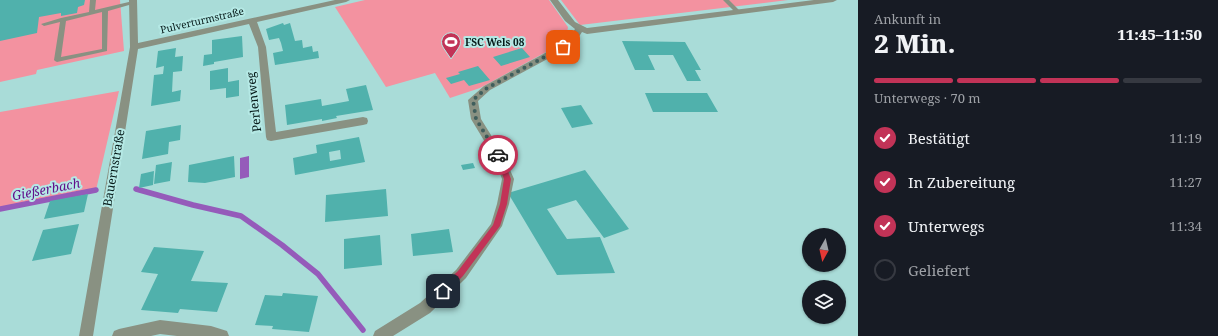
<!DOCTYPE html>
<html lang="de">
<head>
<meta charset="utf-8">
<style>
  :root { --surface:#171b24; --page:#20242c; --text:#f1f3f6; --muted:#9ea1a6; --line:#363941; --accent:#c23357 }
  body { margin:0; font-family:"Noto Serif",serif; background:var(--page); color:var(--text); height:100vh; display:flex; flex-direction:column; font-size:15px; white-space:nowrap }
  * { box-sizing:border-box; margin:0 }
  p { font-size:13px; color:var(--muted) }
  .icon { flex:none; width:22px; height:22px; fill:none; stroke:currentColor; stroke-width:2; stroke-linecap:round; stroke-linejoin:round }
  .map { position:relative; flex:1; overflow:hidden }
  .panel { display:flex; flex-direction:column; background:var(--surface); width:360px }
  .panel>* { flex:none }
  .needle { width:26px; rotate:188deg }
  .fabs { position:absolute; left:802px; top:228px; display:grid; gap:8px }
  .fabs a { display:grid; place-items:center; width:44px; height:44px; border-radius:50%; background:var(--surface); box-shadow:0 1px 3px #0004; font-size:20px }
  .pin { position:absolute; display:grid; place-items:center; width:34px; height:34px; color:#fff; margin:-17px; border-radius:8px; box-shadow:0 2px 6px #0006 }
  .courier { position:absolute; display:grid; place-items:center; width:40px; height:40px; margin:-20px; border:3px solid #c23357; border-radius:50%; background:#fff; color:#222; box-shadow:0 1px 5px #0007 }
  .headline em { font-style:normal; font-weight:800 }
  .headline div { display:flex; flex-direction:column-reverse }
  .headline { display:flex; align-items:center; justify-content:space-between; height:68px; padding:0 16px }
  h1 { font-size:26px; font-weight:800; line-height:30px }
  .bar { display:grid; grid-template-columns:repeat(4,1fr); gap:6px 4px; align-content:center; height:48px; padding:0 16px }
  .bar i { height:5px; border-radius:3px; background:var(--line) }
  .bar .current { background:var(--accent) }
  .bar p { grid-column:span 4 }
  ol { padding:0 16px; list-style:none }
  li { display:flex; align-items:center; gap:12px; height:44px }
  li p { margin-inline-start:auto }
  li .icon { padding:4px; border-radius:50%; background:var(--accent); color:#fff; stroke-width:4 }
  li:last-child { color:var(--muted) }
  li i { width:22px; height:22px; border:2px solid var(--line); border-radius:50% }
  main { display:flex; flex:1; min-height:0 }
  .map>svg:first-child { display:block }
  .green { fill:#f392a0 }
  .water { fill:#955bba }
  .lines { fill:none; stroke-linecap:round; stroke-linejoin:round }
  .stream { stroke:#955bba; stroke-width:5.5 }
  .building { fill:#50b1ac; fill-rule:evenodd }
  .service { fill:#899182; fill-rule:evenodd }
  .minor { fill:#899182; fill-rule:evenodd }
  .route { fill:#c23357 }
  .done { stroke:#3f5e5c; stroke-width:4; stroke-dasharray:0 7.2 }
  .labels { text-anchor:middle; stroke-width:4; stroke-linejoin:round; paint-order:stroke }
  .far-street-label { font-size:10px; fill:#061a19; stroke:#b5e9e5 }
  .far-poi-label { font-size:10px; font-weight:bold; fill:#061a19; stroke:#b5e9e5; text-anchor:start }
  .street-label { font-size:12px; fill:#061a19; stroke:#b5e9e5 }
  .water-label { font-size:13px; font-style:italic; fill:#63118b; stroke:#b5e9e5 }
</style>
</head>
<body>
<main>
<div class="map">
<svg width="858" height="336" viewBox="0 0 858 336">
  <rect width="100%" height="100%" fill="#a9dcd8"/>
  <path class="green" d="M0,0H120L124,51L37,70L36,74L0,82Z
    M365,0H549L568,27L566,38L559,45L480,88L450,98L435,73L386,87L335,7Z
    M561,0H788L580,25Z
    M119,91L96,190L0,209V112Z"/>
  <path class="water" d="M249,156V177L240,179V158Z"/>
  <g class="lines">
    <path class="stream" d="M136,189L193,205L241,216L282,245L318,274L363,330
      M0,209L96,190"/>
  </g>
  <path class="building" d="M0,0H85L84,5L78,7L77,13L61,16V13L39,17L37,33L0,41Z
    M283,23L284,25L290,23L295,41L302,40L303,48L312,46L313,52L318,51L319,58L275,65L273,53L283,51L281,43L279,38L269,40L266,29Z
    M242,36L243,57L214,62V64L203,66L204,55L212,54V40Z
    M622,41L685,42L701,70H695L701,81H687L673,55H648L655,70H635Z
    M176,48L175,57L183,56L182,71L173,72L172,92L181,90L180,101L151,106L154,75L163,74L164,66L156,68L158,51Z
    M522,48L530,57L501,66L493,57Z
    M478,66L490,80L469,86L464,80L451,84L446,78L460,74L458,72Z
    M228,68V82L239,80V96L226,98V88L210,90V71Z
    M366,85L373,110L336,116L337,118L322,121V119L287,125L285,105L321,99L322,106L349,101L346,89Z
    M645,93H707L718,112H653Z
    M581,105L593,124L572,128L561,108Z
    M181,125L180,140L169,142L168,154L142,159L146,131Z
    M359,137L365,162L295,175L293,158L317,153L316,145ZM340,150L341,159L330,161L329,152Z
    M234,156L235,177L205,183L188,182L189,165Z
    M172,162L170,181L154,184L156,165Z
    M473,163L475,168L463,170L461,165Z
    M585,170L629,229L604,238L576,200L547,209L567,239L600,237L615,273L557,275L508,193Z
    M154,171L153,185L139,188L141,174Z
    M386,189L388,216L325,222L326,195Z
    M88,194L84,212L44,219L50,201Z
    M79,224L71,254L32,261L43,230Z
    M449,229L453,252L413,256L411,234Z
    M380,235L382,265L344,269V239Z
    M154,247L204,251L191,281L228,283L217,312L180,309L178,313L141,310L158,274L141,272Z
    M283,293L318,296L309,332L272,329L273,326L255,325L265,295L282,296Z"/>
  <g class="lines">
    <path class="service" d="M90,0H96L95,10L133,1L136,3L108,11L107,51L57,62L55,61L54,60L60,22L44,26L41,24L61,18L89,12ZM102,12V49L61,57L66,21Z
      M723,0H729L740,11V13H736Z"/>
    <path class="minor" d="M129,0H137L138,43L335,0H350L346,2L257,22L266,47L276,132L363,117L367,118L368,121L367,124L363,125L271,141L267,140L266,137L258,47L249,24L138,49L93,336H79L130,47Z
      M550,0H558L575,22L587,28L814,0H837L833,2L587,34L582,32L576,41L566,49L490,90L478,101L481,119L504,156L514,179L509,204L502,226L466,278L430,313L393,336H373L375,331L420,303L456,270L491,224L497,204L502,179L494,157L471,119L468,100L484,86L560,45L570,37L575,29L565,21Z
      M160,320L211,326L227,331L229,336H177L160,334L151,336H112L114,331L119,329Z"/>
  </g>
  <path class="route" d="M496,153H501L511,179L507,204L500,226L463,276L445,294H440V288L458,271L493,225L500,204L504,179L495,155Z"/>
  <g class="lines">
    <path class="done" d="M498,155L476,119L473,100L487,88L563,47"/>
  </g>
  <defs>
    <symbol id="stadium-pin" viewBox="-11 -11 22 30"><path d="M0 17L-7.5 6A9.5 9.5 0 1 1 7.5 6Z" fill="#c23357" stroke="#b5e9e5"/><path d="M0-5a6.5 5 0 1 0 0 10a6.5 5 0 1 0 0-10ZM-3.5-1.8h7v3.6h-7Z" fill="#fff"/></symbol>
  </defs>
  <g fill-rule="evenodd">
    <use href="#stadium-pin" x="440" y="31" width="22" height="30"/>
  </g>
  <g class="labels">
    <g class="far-street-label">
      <text transform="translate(202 20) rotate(-13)" y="4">Pulverturmstraße</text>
    </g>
    <g class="far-poi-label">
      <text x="465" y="46">FSC Wels 08</text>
    </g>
    <g class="street-label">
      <text transform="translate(254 102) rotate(-96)" y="4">Perlenweg</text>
      <text transform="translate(114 168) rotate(-80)" y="4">Bauernstraße</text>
    </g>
    <g class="water-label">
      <text transform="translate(46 189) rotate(-11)" y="5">Gießerbach</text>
    </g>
  </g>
</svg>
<div class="fabs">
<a><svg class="needle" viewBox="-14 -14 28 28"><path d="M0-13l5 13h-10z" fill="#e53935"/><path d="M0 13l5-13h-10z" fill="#9ea1a6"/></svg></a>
<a><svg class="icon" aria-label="layers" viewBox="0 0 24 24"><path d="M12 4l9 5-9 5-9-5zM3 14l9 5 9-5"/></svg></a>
</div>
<div class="pin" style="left:563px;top:47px;background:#ea580c"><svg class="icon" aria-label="bag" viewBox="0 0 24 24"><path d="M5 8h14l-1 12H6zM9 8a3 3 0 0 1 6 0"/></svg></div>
<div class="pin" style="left:443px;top:291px;background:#1f2937"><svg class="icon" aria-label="home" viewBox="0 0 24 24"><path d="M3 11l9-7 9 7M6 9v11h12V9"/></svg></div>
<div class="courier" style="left:498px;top:155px"><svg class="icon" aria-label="car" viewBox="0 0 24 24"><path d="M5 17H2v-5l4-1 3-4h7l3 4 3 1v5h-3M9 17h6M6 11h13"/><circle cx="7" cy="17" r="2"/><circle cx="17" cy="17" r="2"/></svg></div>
</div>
<section class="panel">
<div class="headline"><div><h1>2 Min.</h1><p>Ankunft in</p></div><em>11:45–11:50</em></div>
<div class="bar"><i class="current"></i><i class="current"></i><i class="current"></i><i></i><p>Unterwegs · 70 m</p></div>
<ol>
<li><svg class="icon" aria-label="check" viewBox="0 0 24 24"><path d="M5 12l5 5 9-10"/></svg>Bestätigt<p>11:19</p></li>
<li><svg class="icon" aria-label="check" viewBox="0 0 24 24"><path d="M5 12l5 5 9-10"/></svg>In Zubereitung<p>11:27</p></li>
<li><svg class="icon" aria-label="check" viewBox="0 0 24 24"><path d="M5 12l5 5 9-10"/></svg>Unterwegs<p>11:34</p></li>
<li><i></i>Geliefert</li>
</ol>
</section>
</main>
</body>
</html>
